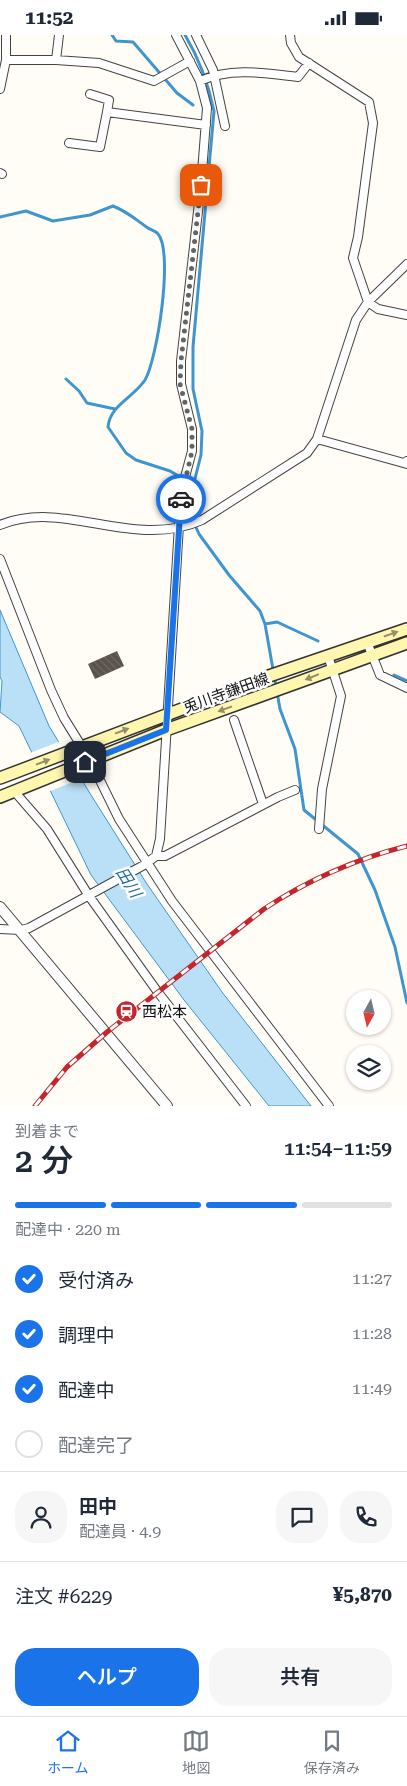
<!DOCTYPE html>
<html lang="ja">
<head>
<meta charset="utf-8">
<style>
  :root { --surface:#fff; --page:#f6f6f7; --text:#1f2937; --muted:#747a83; --line:#e0e1e3; --accent:#1a73e8 }
  body { margin:0; font-family:"Roboto Serif","Noto Sans JP",serif; background:var(--page); color:var(--text); height:100vh; display:flex; flex-direction:column; font-size:19px; white-space:nowrap }
  * { box-sizing:border-box; margin:0 }
  p { font-size:16px; color:var(--muted) }
  .icon { flex:none; width:28px; height:28px; fill:none; stroke:currentColor; stroke-width:2; stroke-linecap:round; stroke-linejoin:round }
  .map { position:relative; height:1071px; overflow:hidden }
  .side { display:flex; flex-direction:column; background:var(--surface); flex:1 }
  .side>* { flex:none }
  .needle { width:32px; rotate:188deg }
  .controls { position:absolute; left:346px; top:955px; display:grid; gap:10px }
  .controls a { display:grid; place-items:center; width:45px; height:45px; border-radius:50%; background:var(--surface); box-shadow:0 1px 4px #0004; font-size:25px }
  .pin { position:absolute; display:grid; place-items:center; width:42px; height:42px; color:#fff; margin:-21px; border-radius:10px; box-shadow:0 2px 8px #0006 }
  .courier { position:absolute; display:grid; place-items:center; width:50px; height:50px; margin:-25px; border:4px solid #1a73e8; border-radius:50%; background:#fff; color:#222; box-shadow:0 1px 6px #0007 }
  .overview em { font-style:normal; font-weight:600 }
  .overview div { display:flex; flex-direction:column-reverse }
  .overview { display:flex; align-items:center; justify-content:space-between; height:85px; padding:0 15px }
  h1 { font-size:32px; font-weight:600; line-height:38px }
  .bar { display:grid; grid-template-columns:repeat(4,1fr); gap:8px 5px; align-content:center; height:60px; padding:0 15px }
  .bar i { height:6px; border-radius:4px; background:var(--line) }
  .bar .selected { background:var(--accent) }
  .bar p { grid-column:span 4 }
  .line { display:flex; align-items:center; gap:12px; padding:0 15px; border-top:1px solid var(--line) }
  .line div { flex:1 }
  .round { display:grid; place-items:center; flex:none; width:52px; height:52px; border-radius:20px; background:var(--page) }
  ol { padding:0 15px; list-style:none }
  li { display:flex; align-items:center; gap:15px; height:55px }
  li p { margin-inline-start:auto }
  li .icon { padding:5px; border-radius:50%; background:var(--accent); color:#fff; stroke-width:4 }
  li:last-child { color:var(--muted) }
  li i { width:28px; height:28px; border:2px solid var(--line); border-radius:50% }
  .action { display:flex; gap:10px; margin-top:auto; padding:10px 15px }
  .action a { flex:1; height:58px; border-radius:20px; background:var(--accent); color:#fff; font-size:20px; font-weight:600; line-height:58px; text-align:center }
  .action a+a { background:var(--page); color:var(--text) }
  .status { display:flex; justify-content:space-between; align-items:center; height:35px; padding:0 25px; background:var(--surface); direction:ltr }
  .status svg { height:14px; fill:currentColor }
  .tab-bar { display:flex; justify-content:space-around; align-items:center; height:70px; border-top:1px solid var(--line); background:var(--surface); font-size:14px; color:var(--muted) }
  .tab-bar a { display:grid; justify-items:center; gap:2px }
  .tab-bar .selected { color:var(--accent) }
  .map>svg:first-child { display:block }
  .water { fill:#b9e0f7; stroke:#3f96cf }
  .pier { fill:#fffdf5 }
  .lines { fill:none; stroke-linecap:round; stroke-linejoin:round }
  .stream { stroke:#3f96cf; stroke-width:3 }
  .building { fill:url(#building-back-hatch) }
  .minor-casing { stroke:#444; stroke-width:10 }
  .tertiary-casing { stroke:#444; stroke-width:12 }
  .secondary-casing { stroke:#333; stroke-width:14 }
  .minor { stroke:#fff; stroke-width:8 }
  .tertiary { stroke:#fff; stroke-width:10 }
  .secondary { stroke:#fff6b0; stroke-width:11 }
  .rail-casing { stroke:#c4262e; stroke-width:5 }
  .rail { stroke:#fff; stroke-width:3; stroke-dasharray:9; stroke-linecap:butt }
  .oneway { fill:#948f68 }
  .done { stroke:#646461; stroke-width:5; stroke-dasharray:0 9 }
  .route { stroke:#1a73e8; stroke-width:6 }
  .labels { text-anchor:middle; stroke-width:5; stroke-linejoin:round; paint-order:stroke }
  .street-label { font-size:15px; fill:#111; stroke:#fff }
  .poi-label { font-size:15px; fill:#111; stroke:#fff; text-anchor:start }
  .water-label { font-size:16px; font-style:italic; fill:#1768a6; stroke:#fff }
</style>
</head>
<body>
<div class="status"><b>11:52</b><svg viewBox="0 0 49 12"><path d="M0 12V9h3v3zM5 12V6h3v6zM10 12V3h3v9zM15 12V0h3v12zM26 1h20v11H26zM47 4h2v5h-2z"/></svg></div>
<div class="map">
<svg width="407" height="1071" viewBox="0 0 407 1071">
  <defs>
    <pattern id="building-back-hatch" width="6" height="6" patternUnits="userSpaceOnUse" patternTransform="scale(1.25)"><rect width="6" height="6" fill="#5a524d"/><path d="M-1 5l2 2M0 0l6 6M5-1l2 2" fill="none" stroke="#6d6662"/></pattern>
  </defs>
  <rect width="100%" height="100%" fill="#fffdf5"/>
  <path class="water" d="M0,575L49,691L91,760L147,849L222,957L311,1071H269L184,965L91,840L19,691L0,677L2,646L0,642Z"/>
  <path class="pier" d="M61,706L83,743L48,757L30,718Z"/>
  <g class="lines">
    <path class="stream" d="M112,0L116,6L133,7L177,58L193,70
      M185,0C200,25 208,48 214,76L193,312V354L202,396L201,420L190,463L191,481L199,499L229,540L260,576L265,589L280,674L295,714L304,775L358,819L375,855L395,912L407,968
      M0,182L26,176L53,186L90,180L113,171C128,177 135,184 148,193C151,195 156,196 158,199C174,217 157,325 145,345C133,363 110,370 108,392L126,418L136,425L170,436L192,449
      M66,344L79,356L87,368L115,374
      M265,589L277,587L318,606
      M394,640L407,646"/>
  </g>
  <path class="building" d="M117,616L124,631L95,644L88,629Z"/>
  <g class="lines">
    <defs>
      <path id="minor" d="M6,0V25H56L99,28L154,46L190,26
        M196,0L213,35L225,91
        M290,0L291,8L299,22L369,67L373,88L358,202L353,223L368,267L378,274L407,280
        M56,25L59,0
        M200,46C230,32 265,38 298,42L309,28
        M0,54L6,25
        M90,59L109,65L107,77
        M69,108L100,112L107,77L206,90
        M0,138L2,139
        M317,404L407,429V426
        M0,490C64,463 133,516 202,485L307,418L317,404L356,285L368,267L407,229
        M0,524L51,655L64,683L90,725L119,784L172,866L329,1071
        M367,607L380,640L407,653
        M234,685L263,769
        M14,756L47,794L89,861L157,956L246,1071
        M319,794L322,754L341,661L328,621
        M156,821L160,804L181,457L192,416V394L181,349V326L201,150L207,73L200,46L176,0
        M0,894L21,895L29,893L144,830L156,821H165L278,762L295,755"/>
      <path id="tertiary" d="M0,872L167,1071"/>
      <path id="secondary" d="M0,743L269,641L407,594
        M0,762L166,695L407,608"/>
    </defs>
    <use href="#minor" class="minor-casing"/>
    <use href="#tertiary" class="tertiary-casing"/>
    <use href="#secondary" class="secondary-casing"/>
    <use href="#minor" class="minor"/>
    <use href="#tertiary" class="tertiary"/>
    <use href="#secondary" class="secondary"/>
    <defs>
      <path id="rail" d="M35,1071L67,1032L107,997L264,874C308,845 356,824 407,811"/>
    </defs>
    <use href="#rail" class="rail-casing"/>
    <use href="#rail" class="rail"/>
  </g>
  <defs><path id="oneway-solid" d="M-6-.8H1V-3.2L6.5 0L1 3.2V.8H-6Z" transform="scale(1.25)"/></defs>
  <g class="oneway">
    <use href="#oneway-solid" transform="translate(391 599) rotate(-19)"/>
    <use href="#oneway-solid" transform="translate(312 642) rotate(158)"/>
    <use href="#oneway-solid" transform="translate(225 674) rotate(160)"/>
    <use href="#oneway-solid" transform="translate(122 696) rotate(-21)"/>
    <use href="#oneway-solid" transform="translate(43 727) rotate(-21)"/>
  </g>
  <g class="lines">
    <path class="done" d="M181,464L192,416V394L180,349L181,326L201,150"/>
    <path class="route" d="M85,727L166,695L181,464"/>
  </g>
  <defs>
    <symbol id="station-disc" viewBox="-11 -11 22 22"><circle r="9.5" fill="#c4262e" stroke="#fff"/><path d="M-3-6H3Q5-6 5-4V2Q5 4 3 4L4.5 6H3L1.5 4h-3L-3 6H-4.5L-3 4Q-5 4-5 2V-4Q-5-6-3-6ZM-3.5-4v3h7v-3ZM-3.5 1v1.5H-2V1ZM2 1v1.5H3.5V1Z" fill="#fff"/></symbol>
  </defs>
  <g fill-rule="evenodd">
    <use href="#station-disc" x="114" y="964" width="25" height="25"/>
  </g>
  <g class="labels">
    <g class="street-label">
      <text transform="translate(226 658) rotate(-20)" y="5">兎川寺鎌田線</text>
    </g>
    <g class="poi-label">
      <text x="142" y="982">西松本</text>
    </g>
    <g class="water-label">
      <text transform="translate(129 847) rotate(58)" y="6">田川</text>
    </g>
  </g>
</svg>
<div class="controls">
<a><svg class="needle" viewBox="-14 -14 28 28"><path d="M0-13l5 13h-10z" fill="#e53935"/><path d="M0 13l5-13h-10z" fill="#747a83"/></svg></a>
<a><svg class="icon" aria-label="layers" viewBox="0 0 24 24"><path d="M12 4l9 5-9 5-9-5zM3 14l9 5 9-5"/></svg></a>
</div>
<div class="pin" style="left:201px;top:150px;background:#ea580c"><svg class="icon" aria-label="bag" viewBox="0 0 24 24"><path d="M5 8h14l-1 12H6zM9 8a3 3 0 0 1 6 0"/></svg></div>
<div class="pin" style="left:85px;top:727px;background:#1f2937"><svg class="icon" aria-label="home" viewBox="0 0 24 24"><path d="M3 11l9-7 9 7M6 9v11h12V9"/></svg></div>
<div class="courier" style="left:181px;top:464px"><svg class="icon" aria-label="car" viewBox="0 0 24 24"><path d="M5 17H2v-5l4-1 3-4h7l3 4 3 1v5h-3M9 17h6M6 11h13"/><circle cx="7" cy="17" r="2"/><circle cx="17" cy="17" r="2"/></svg></div>
</div>
<section class="side">
<div class="overview"><div><h1>2 分</h1><p>到着まで</p></div><em>11:54–11:59</em></div>
<div class="bar"><i class="selected"></i><i class="selected"></i><i class="selected"></i><i></i><p>配達中 · 220 m</p></div>
<ol>
<li><svg class="icon" aria-label="check" viewBox="0 0 24 24"><path d="M5 12l5 5 9-10"/></svg>受付済み<p>11:27</p></li>
<li><svg class="icon" aria-label="check" viewBox="0 0 24 24"><path d="M5 12l5 5 9-10"/></svg>調理中<p>11:28</p></li>
<li><svg class="icon" aria-label="check" viewBox="0 0 24 24"><path d="M5 12l5 5 9-10"/></svg>配達中<p>11:49</p></li>
<li><i></i>配達完了</li>
</ol>
<div class="line" style="height:90px"><a class="round"><svg class="icon" aria-label="person" viewBox="0 0 24 24"><circle cx="12" cy="8" r="4"/><path d="M4 21q1-7 8-7t8 7"/></svg></a><div><b>田中</b><p>配達員 · 4.9</p></div><a class="round"><svg class="icon" aria-label="chat" viewBox="0 0 24 24"><path d="M4 5h16v11H9l-5 4z"/></svg></a><a class="round"><svg class="icon" aria-label="phone" viewBox="0 0 24 24"><path d="M5 4h4l2 5-3 2q2 4 5 5l2-3 5 2v4C11 20 4 13 5 4z"/></svg></a></div>
<div class="line" style="height:65px"><div>注文 #6229</div><b>¥5,870</b></div>
<div class="action"><a>ヘルプ</a><a>共有</a></div>
</section>
<nav class="tab-bar">
<a class="selected"><svg class="icon" aria-label="home" viewBox="0 0 24 24"><path d="M3 11l9-7 9 7M6 9v11h12V9"/></svg>ホーム</a>
<a><svg class="icon" aria-label="map" viewBox="0 0 24 24"><path d="M3 6l6-2 6 2 6-2v14l-6 2-6-2-6 2zM9 4v14M15 6v14"/></svg>地図</a>
<a><svg class="icon" aria-label="saved" viewBox="0 0 24 24"><path d="M7 4h10v16l-5-4-5 4z"/></svg>保存済み</a>
</nav>
</body>
</html>
